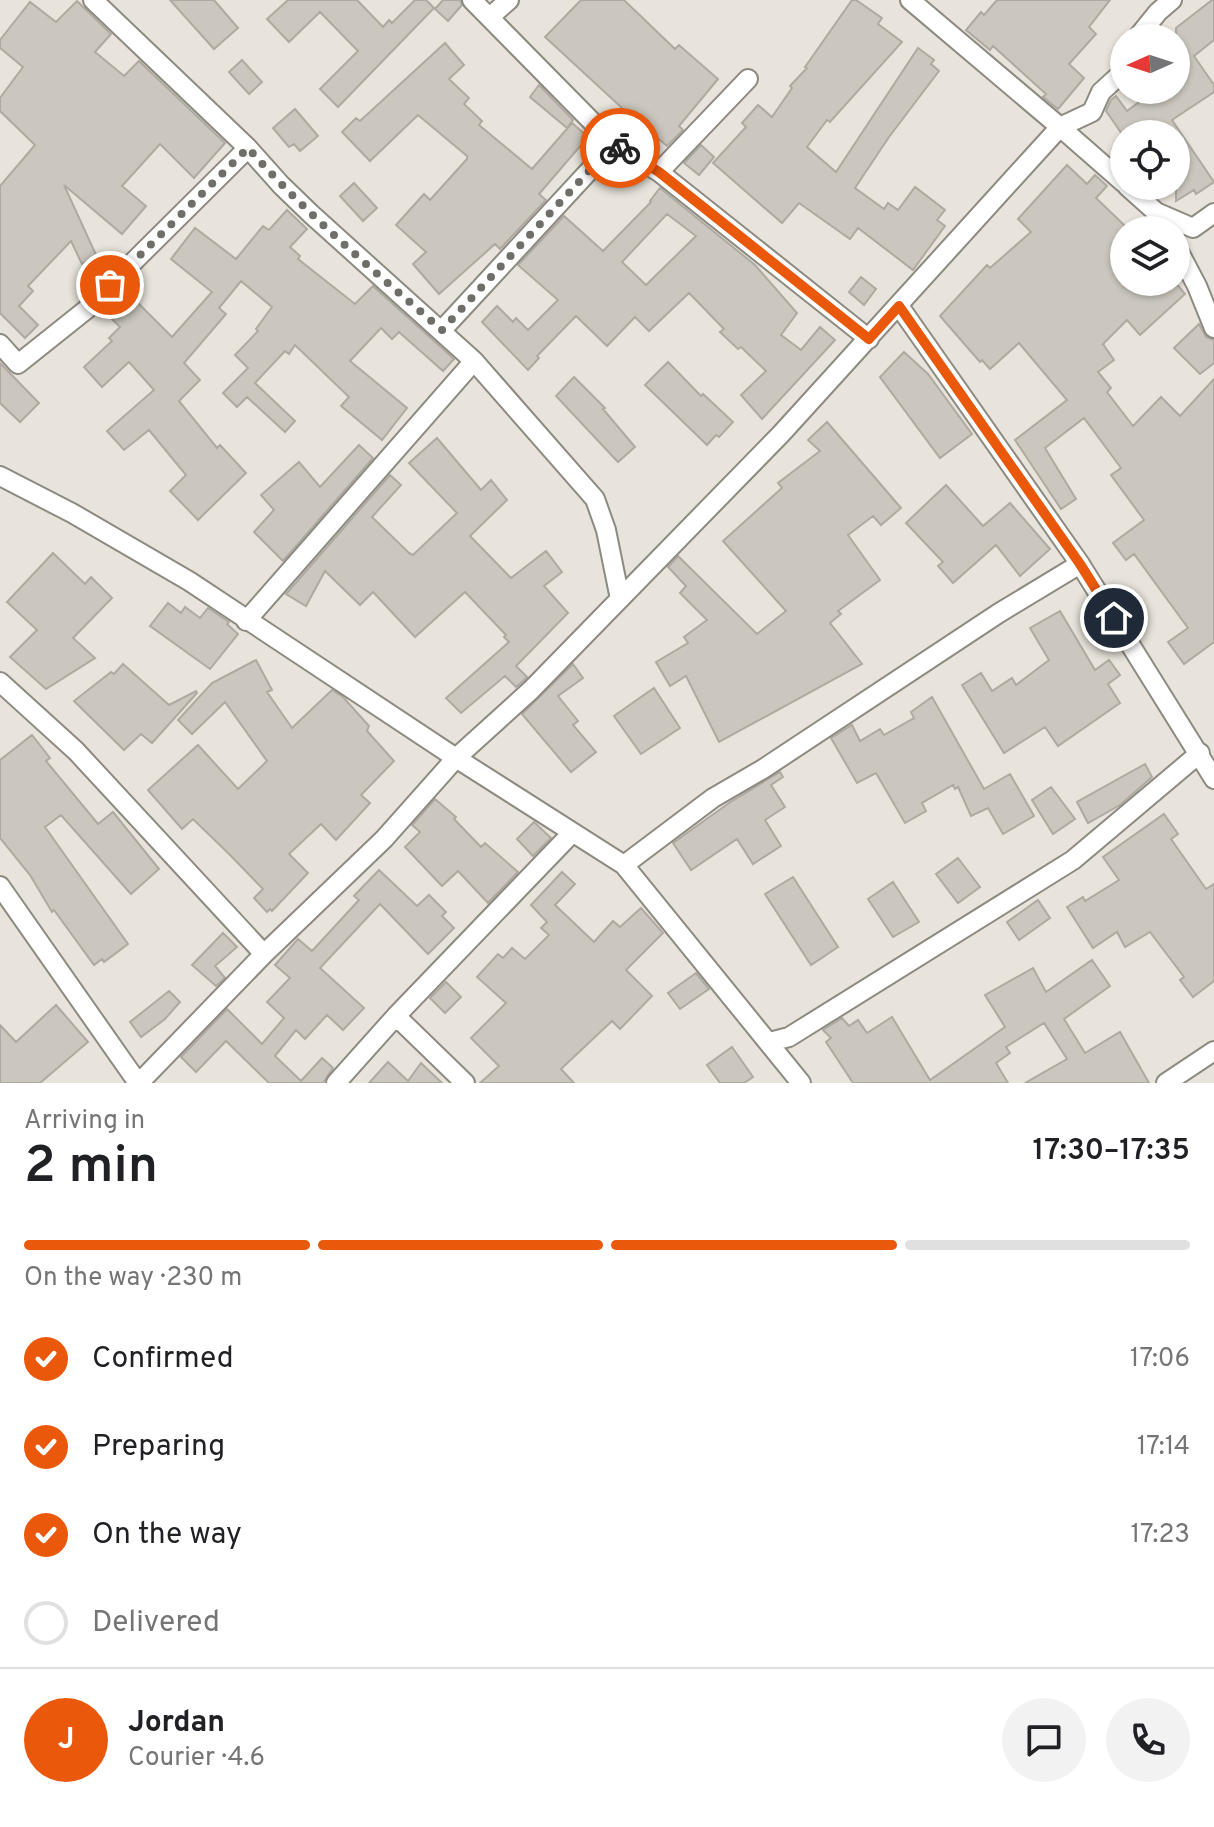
<!DOCTYPE html>
<html lang="en">
<head>
<meta charset="utf-8">
<style>
  :root { --surface:#fff; --page:#f2f2f2; --text:#202124; --muted:#757577; --line:#e0e0e0; --accent:#ea580c }
  body { margin:0; font-family:Overpass,sans-serif; background:var(--page); color:var(--text); height:100vh; display:flex; flex-direction:column; font-size:30px; white-space:nowrap }
  * { box-sizing:border-box; margin:0 }
  p { font-size:26px; color:var(--muted) }
  .icon { flex:none; width:44px; height:44px; fill:none; stroke:currentColor; stroke-width:2; stroke-linecap:round; stroke-linejoin:round }
  .map { position:relative; height:1083px; overflow:hidden }
  .details { display:flex; flex-direction:column; background:var(--surface); flex:1 }
  .details>* { flex:none }
  .needle { width:52px; rotate:267deg }
  .fabs { position:absolute; left:1110px; top:24px; display:grid; gap:16px }
  .fabs a { display:grid; place-items:center; width:80px; height:80px; border-radius:50%; background:var(--surface); box-shadow:0 2px 6px #0004; font-size:40px }
  .pin { position:absolute; display:grid; place-items:center; width:68px; height:68px; color:#fff; margin:-34px; border:4px solid #fff; border-radius:50%; box-shadow:0 2px 8px #0007 }
  .courier { position:absolute; display:grid; place-items:center; width:80px; height:80px; margin:-40px; border:6px solid #ea580c; border-radius:50%; background:#fff; color:#222; box-shadow:0 2px 10px #0007 }
  .head em { font-style:normal; font-weight:600 }
  .head div { display:flex; flex-direction:column-reverse }
  .head { display:flex; align-items:center; justify-content:space-between; height:136px; padding:0 24px }
  h1 { font-size:52px; font-weight:600; line-height:60px }
  .bar { display:grid; grid-template-columns:repeat(4,1fr); gap:12px 8px; align-content:center; height:96px; padding:0 24px }
  .bar i { height:10px; border-radius:6px; background:var(--line) }
  .bar .active { background:var(--accent) }
  .bar p { grid-column:span 4 }
  .line { display:flex; align-items:center; gap:20px; padding:0 24px; border-top:2px solid var(--line) }
  .line div { flex:1 }
  .round { display:grid; place-items:center; flex:none; width:84px; height:84px; border-radius:42px; background:var(--page) }
  ol { padding:0 24px; list-style:none }
  li { display:flex; align-items:center; gap:24px; height:88px }
  li p { margin-inline-start:auto }
  li .icon { padding:8px; border-radius:50%; background:var(--accent); color:#fff; stroke-width:4 }
  li:last-child { color:var(--muted) }
  li i { width:44px; height:44px; border:4px solid var(--line); border-radius:50% }
  .map>svg:first-child { display:block }
  .building { fill:#cbc7be; stroke:#aeaaa1; stroke-width:2; fill-rule:evenodd }
  .lines { fill:none; stroke-linecap:round; stroke-linejoin:round }
  .street-casing { stroke:#8d8a81; stroke-width:22 }
  .street { stroke:#fff; stroke-width:18 }
  .done { stroke:#706e68; stroke-width:8; stroke-dasharray:0 14.4 }
  .route { stroke:#ea580c; stroke-width:10 }
</style>
</head>
<body>
<div class="map">
<svg width="1214" height="1083" viewBox="0 0 1214 1083">
  <rect width="100%" height="100%" fill="#e8e4db"/>
  <path class="building" d="M170,0H214L238,28L214,49Z
    M288,0H357L383,27L389,20L392,23L415,0H426L434,8L338,107L320,89L358,51L320,12L289,42L267,19Z
    M443,0H460L462,5L448,21L435,9Z
    M581,0H624L675,49L679,45L718,79L679,126L683,130L667,146L622,108L545,37Z
    M852,0H856L882,18L878,24L902,42L830,122L827,120L807,147L836,172L918,48L934,60L931,64L939,71L889,137L855,188L884,209L888,203L898,210L915,187L945,210L937,220L945,226L913,270L858,228L850,239L799,203L782,223L713,163L746,127L742,123L758,105L772,117L792,88L790,86L807,68L805,67Z
    M997,0H1110L1089,27L1096,34L1069,64L1084,78L1058,109L1043,97L1046,94L993,46L990,50L966,30L981,12L984,15Z
    M1212,0H1214V40L1194,56L1214,85V92L1172,120L1214,182L1196,194L1194,190L1176,201V134H1122L1106,111L1111,100L1116,96L1127,111L1155,90H1176V28Z
    M77,1L111,34L95,52L124,76L139,61L225,143L194,178L160,144L122,186L146,206L122,234L64,185L97,257L82,264L71,241L28,286L33,291L19,306L38,325L25,338L0,313V186L35,145L0,111V98L23,67L0,48V40L30,2L56,22Z
    M445,43L464,65L449,79L469,98L464,104L482,121L479,125L532,169L572,123L588,137L539,194L546,200L500,249L495,244L439,294L413,264L426,252L396,225L424,194L430,200L467,159V156L418,115L370,161L342,132L356,118L360,121Z
    M242,60L262,82L249,94L229,72Z
    M539,85L573,120L567,128L530,97Z
    M295,109L318,136L300,151L294,144L289,147L273,128Z
    M701,145L714,157L699,175L684,163Z
    M1067,165L1087,184L1095,175L1107,186L1096,198L1124,225V282H1175L1185,294L1140,335L1127,320L1103,344L1114,360L1098,372L1111,388L1107,392L1133,426L1161,397L1180,416L1214,379V642L1184,664L1168,642L1188,628L1134,554L1126,560L1113,543L1144,520L1111,475L1121,468L1084,418L1045,448L1076,499L1061,509L1015,440L1067,400L1019,343L990,369L982,360L980,362L940,316L987,265L990,268L1031,232L1018,219Z
    M354,183L377,208L363,221L340,196Z
    M660,188L755,265L797,313L781,335L801,350L820,327L835,340L762,419L741,395L766,371L741,347L738,349L720,332L724,329L689,293L649,331L635,317L607,346L576,316L537,356L539,358L528,370L482,322L497,306L513,322L516,318L528,330L558,300L518,265L564,216L603,251L651,202L650,201ZM667,214L696,236L646,285L622,262Z
    M287,210L307,229L290,247L300,256L298,259L355,304L373,286L454,359L443,371L399,332L392,339L381,328L350,361L407,408L382,440L341,406L349,397L295,345L289,354L285,351L255,383L295,421L285,432L247,397L237,407L223,393L248,368L235,355L258,331L256,329L272,307L241,281L219,308L226,314L184,363L200,380L179,401L217,448L220,445L246,473L198,520L170,491L186,475L149,430L124,450L107,431L154,390L129,362L102,387L84,367L112,341L109,338L120,327L108,315L129,294L172,337L212,292L171,259L195,228L236,259L263,226L269,230Z
    M861,277L876,289L864,305L849,292Z
    M1199,324L1206,337L1214,340V363L1200,374L1174,348Z
    M904,352L928,374L972,434L940,458L880,377Z
    M668,362L701,396L703,394L733,422L719,437L716,435L707,445L645,385Z
    M0,363L39,403L20,422L0,403Z
    M574,377L605,408L603,409L635,447L618,462L556,396Z
    M827,422L901,508L881,525L873,516L848,535L880,580L838,611L841,614L830,623L862,664L719,742L686,676L670,686L656,662L688,643L684,637L707,620L680,593L686,586L668,567L678,556L757,634L786,611L723,541L782,488L778,483L820,451L808,440Z
    M437,438L481,490L491,480L507,500L470,536L511,578L546,551L562,572L544,586L568,613L516,666L527,677L523,681L516,687L505,676L461,713L446,698L509,642L504,637L506,635L465,592L415,637L373,592L360,605L325,571L306,606L286,594L390,475L401,485L372,517L409,553L413,555L457,513L409,463Z
    M359,445L373,458L283,561L254,532L274,510L261,495L299,462L320,487Z
    M946,485L983,526L1010,503L1050,549L1020,576L996,545L953,583L938,566L943,562L906,523Z
    M53,553L85,584L91,577L112,598L73,638L95,658L46,689L10,657L37,630L7,602Z
    M168,603L181,613L185,607L200,618L208,608L229,622L227,624L238,634L210,669L150,626Z
    M1060,611L1095,670L1109,660L1120,675L1108,684L1120,703L1058,746L1045,727L1004,753L962,685L981,673L992,691L1012,678L1016,685L1049,660L1030,628Z
    M256,660L272,690L267,692L292,728L332,690L343,697L369,726L367,731L394,761L361,795L370,803L336,840L321,824L289,854L308,873L272,911L270,909L267,912L254,898L263,889L229,854L193,819L182,829L148,790L198,745L238,789L267,761L225,702L192,734L178,720L212,683Z
    M123,664L169,705L196,691L197,693L152,743L141,734L124,750L74,701L111,672L114,674Z
    M573,664L583,678L558,696L578,721L573,725L596,752L571,772L522,714Z
    M654,688L680,728L641,754L614,716Z
    M932,697L984,789L1010,774L1034,816L1003,834L988,808L971,816L958,787L955,789L953,785L922,803L926,811L905,823L876,773L857,783L831,738L852,725L860,741L880,729L884,735L914,718L911,712Z
    M32,735L50,758L46,761L98,824L113,812L159,869L131,894L61,815L45,827L128,944L104,962L102,959L94,965L54,910L52,912L30,875L0,838V760Z
    M1145,764L1152,777L1120,805L1088,823L1077,802Z
    M780,772L783,777L771,785L785,807L765,820L781,846L753,864L737,839L691,870L673,843L729,803Z
    M1051,787L1075,819L1053,834L1032,800Z
    M435,799L456,817L454,819L481,847L485,843L518,872L488,903L458,871L442,886L405,847L420,832L412,825Z
    M1164,814L1178,834L1171,839L1206,889L1214,884V981L1193,997L1180,980L1184,977L1150,932L1125,947L1117,932L1093,948L1067,907L1083,897L1085,901L1119,880L1103,857Z
    M534,822L551,838L533,856L517,839Z
    M958,858L980,887L958,903L936,874Z
    M379,870L417,906L429,895L446,912L442,916L454,928L428,954L380,904L320,968L364,1008L343,1030L327,1015L305,1039L296,1030L275,1056L301,1081L322,1058L333,1068L323,1083H269L226,1041L196,1072L181,1057L227,1009L262,1044L284,1018L267,1002L290,978L275,965L298,939L312,951L359,900L354,896Z
    M562,872L575,884L555,905L594,942L613,921L620,927L641,908L663,933L626,970L652,996L620,1029L612,1021L561,1069L574,1083H480L499,1066L471,1038L506,1003L477,977L498,954L503,958L512,948L525,959L549,935L541,928L547,922L531,905Z
    M793,877L838,947L811,965L765,894Z
    M893,882L919,922L893,937L868,899Z
    M1038,900L1050,918L1019,940L1007,922Z
    M223,933L237,947L215,966L225,978L216,986L192,965Z
    M1092,960L1110,986L1064,1019L1085,1053L1120,1032L1149,1083H1025L1067,1059L1044,1023L1006,1047L1010,1053L996,1063L1008,1083H853L826,1042L831,1038L823,1030L842,1018L849,1026L858,1020L867,1033L892,1017L930,1080L1005,1027L985,995L1033,968L1046,992Z
    M696,973L709,989L680,1009L668,993Z
    M446,982L461,997L445,1013L430,998Z
    M169,991L180,1002L165,1019L141,1037L130,1022Z
    M56,1005L88,1042L40,1083H0V1025L16,1042Z
    M732,1047L753,1077L744,1083H720L707,1065Z
    M388,1062L408,1081L421,1063L442,1083H369Z"/>
  <g class="lines">
    <defs>
      <path id="street" d="M93,0L248,148L281,185L311,214L474,361L595,499L606,530L620,599
        M472,0L614,144L659,172L869,339
        M910,0L1060,127L1092,112L1101,92L1124,71
        M491,16L509,0
        M1137,38L1158,12L1172,0
        M659,172L748,79
        M1127,186L1156,212L1161,221
        M1156,212L1193,228L1214,213
        M1176,246L1197,286L1214,328
        M899,306L1080,564L1214,779
        M442,330L614,144
        M0,344L18,364L87,309L99,293L110,285L248,148
        M0,476L72,513L189,581L456,758L624,865L801,1083
        M246,621L474,361
        M0,682L76,751L264,954
        M624,865L713,798L763,769L999,613L1080,564
        M0,886L138,1083
        M396,1016L465,1083
        M770,1042L789,1037L1073,860L1200,753
        M139,1083L264,954L384,839L456,758L531,690L781,434L1060,127L1124,183
        M336,1083L396,1016L572,833
        M1166,1083L1214,1051"/>
    </defs>
    <use href="#street" class="street-casing"/>
    <use href="#street" class="street"/>
  </g>
  <g class="lines">
    <path class="done" d="M110,285L248,148C307,215 375,272 442,330L614,144L620,148"/>
    <path class="route" d="M620,148L659,172L869,339L899,306L1080,564L1114,618"/>
  </g>
</svg>
<div class="fabs">
<a><svg class="needle" viewBox="-14 -14 28 28"><path d="M0-13l5 13h-10z" fill="#e53935"/><path d="M0 13l5-13h-10z" fill="#757577"/></svg></a>
<a><svg class="icon" aria-label="locate" viewBox="0 0 24 24"><circle cx="12" cy="12" r="6"/><path d="M12 2v4M12 18v4M2 12h4M18 12h4"/></svg></a>
<a><svg class="icon" aria-label="layers" viewBox="0 0 24 24"><path d="M12 4l9 5-9 5-9-5zM3 14l9 5 9-5"/></svg></a>
</div>
<div class="pin" style="left:110px;top:285px;background:#ea580c"><svg class="icon" aria-label="bag" viewBox="0 0 24 24"><path d="M5 8h14l-1 12H6zM9 8a3 3 0 0 1 6 0"/></svg></div>
<div class="pin" style="left:1114px;top:618px;background:#1f2937"><svg class="icon" aria-label="home" viewBox="0 0 24 24"><path d="M3 11l9-7 9 7M6 9v11h12V9"/></svg></div>
<div class="courier" style="left:620px;top:148px"><svg class="icon" aria-label="bike" viewBox="0 0 24 24"><circle cx="6" cy="16" r="4"/><circle cx="18" cy="16" r="4"/><path d="M6 16l4-8h5l3 8M10 8l3 8H6M13 5h3"/></svg></div>
</div>
<section class="details">
<div class="head"><div><h1>2 min</h1><p>Arriving in</p></div><em>17:30–17:35</em></div>
<div class="bar"><i class="active"></i><i class="active"></i><i class="active"></i><i></i><p>On the way · 230 m</p></div>
<ol>
<li><svg class="icon" aria-label="check" viewBox="0 0 24 24"><path d="M5 12l5 5 9-10"/></svg>Confirmed<p>17:06</p></li>
<li><svg class="icon" aria-label="check" viewBox="0 0 24 24"><path d="M5 12l5 5 9-10"/></svg>Preparing<p>17:14</p></li>
<li><svg class="icon" aria-label="check" viewBox="0 0 24 24"><path d="M5 12l5 5 9-10"/></svg>On the way<p>17:23</p></li>
<li><i></i>Delivered</li>
</ol>
<div class="line" style="height:144px"><b class="round" style="background:var(--accent);color:#fff">J</b><div><b>Jordan</b><p>Courier · 4.6</p></div><a class="round"><svg class="icon" aria-label="chat" viewBox="0 0 24 24"><path d="M4 5h16v11H9l-5 4z"/></svg></a><a class="round"><svg class="icon" aria-label="phone" viewBox="0 0 24 24"><path d="M5 4h4l2 5-3 2q2 4 5 5l2-3 5 2v4C11 20 4 13 5 4z"/></svg></a></div>
</section>
</body>
</html>
